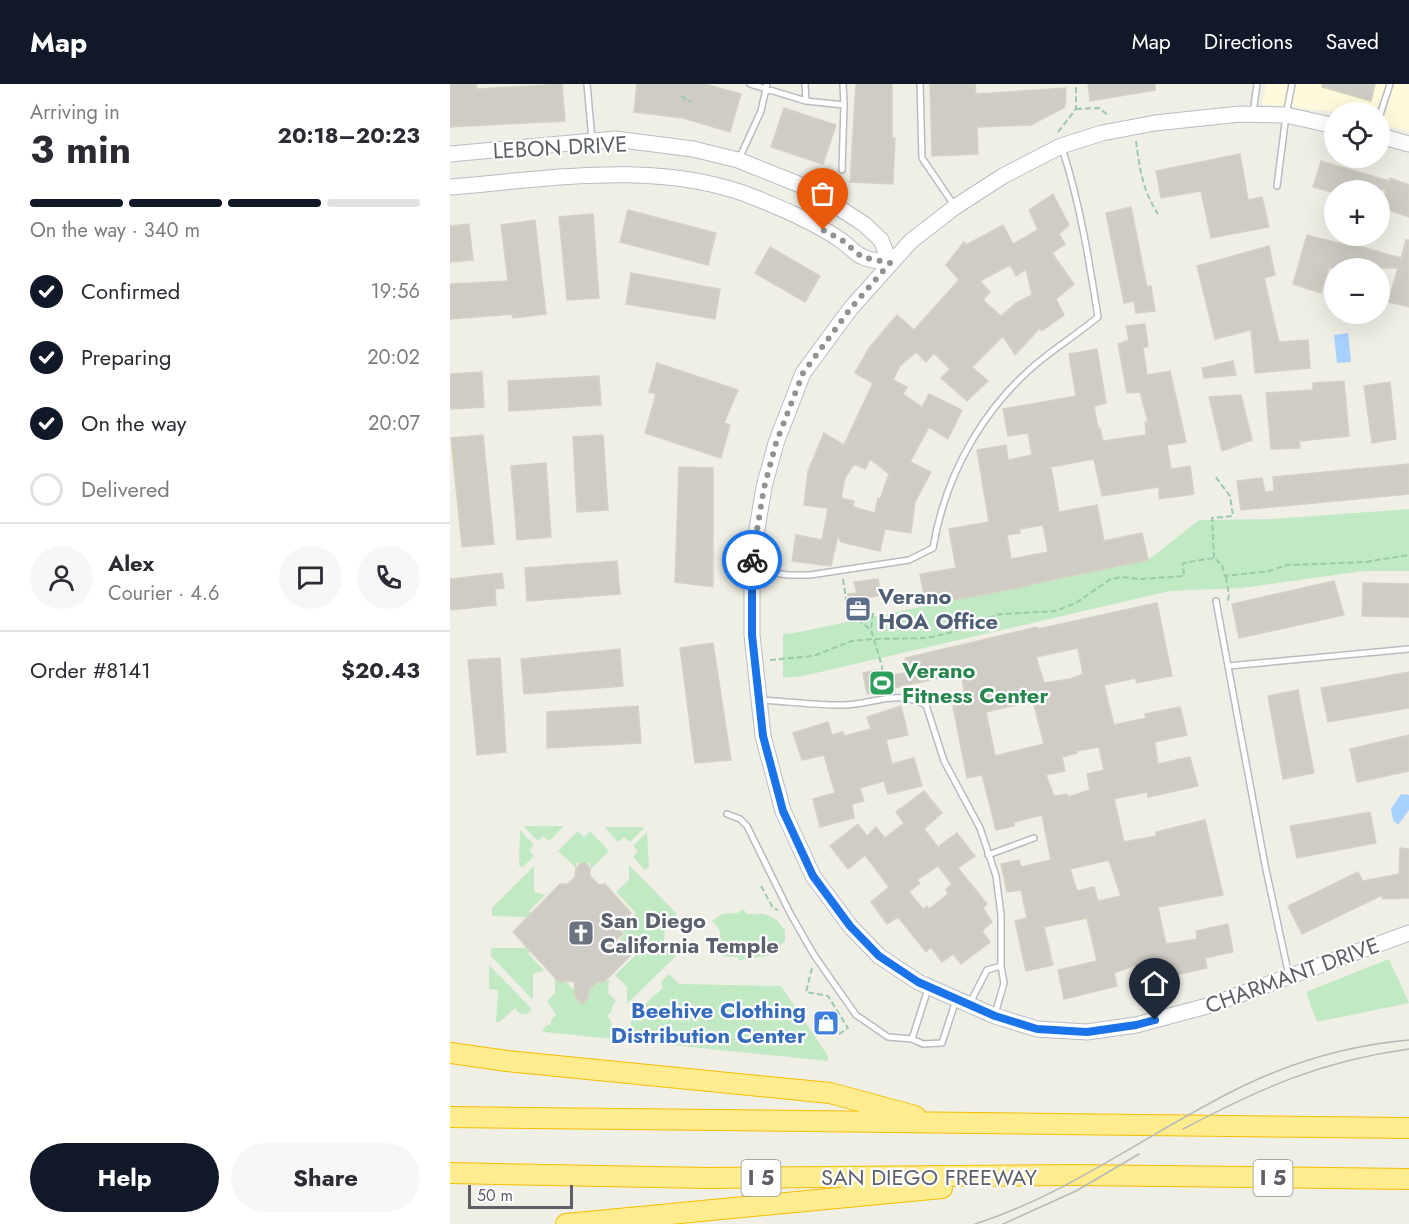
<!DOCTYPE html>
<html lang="en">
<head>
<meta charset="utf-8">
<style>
  :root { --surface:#fff; --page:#f7f7f7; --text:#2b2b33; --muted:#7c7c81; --line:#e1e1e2; --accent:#111827 }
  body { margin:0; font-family:Jost,sans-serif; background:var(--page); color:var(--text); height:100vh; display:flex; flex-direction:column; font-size:22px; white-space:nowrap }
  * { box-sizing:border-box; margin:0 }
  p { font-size:20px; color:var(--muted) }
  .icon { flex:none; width:33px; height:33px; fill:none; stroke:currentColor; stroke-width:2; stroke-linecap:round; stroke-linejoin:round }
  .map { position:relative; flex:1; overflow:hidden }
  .sheet { display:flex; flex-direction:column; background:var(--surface); width:450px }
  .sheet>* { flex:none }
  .buttons { position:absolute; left:874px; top:18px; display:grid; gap:12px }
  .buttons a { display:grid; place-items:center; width:66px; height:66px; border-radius:50%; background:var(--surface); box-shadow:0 6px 24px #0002; font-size:30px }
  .scale { position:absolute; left:18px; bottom:15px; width:105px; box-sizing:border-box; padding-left:6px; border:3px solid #5d6167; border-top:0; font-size:16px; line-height:21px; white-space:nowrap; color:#5d6167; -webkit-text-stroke:4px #fff; paint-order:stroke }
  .pin { position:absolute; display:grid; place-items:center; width:51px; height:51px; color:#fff; margin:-62px -26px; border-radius:50% 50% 50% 0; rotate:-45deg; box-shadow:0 0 6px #0007 }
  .pin .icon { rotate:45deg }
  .courier { position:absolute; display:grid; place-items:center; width:60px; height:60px; margin:-30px; border:4px solid #1a73e8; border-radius:50%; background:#fff; color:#222; box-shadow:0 2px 8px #0007 }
  .head em { font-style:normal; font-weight:700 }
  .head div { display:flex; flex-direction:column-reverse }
  .head { display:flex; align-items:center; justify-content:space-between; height:102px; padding:0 30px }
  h1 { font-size:39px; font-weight:700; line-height:45px }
  .bar { display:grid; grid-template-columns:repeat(4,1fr); gap:9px 6px; align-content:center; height:72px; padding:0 30px }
  .bar i { height:8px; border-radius:4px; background:var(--line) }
  .bar .current { background:var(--accent) }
  .bar p { grid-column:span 4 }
  .line { display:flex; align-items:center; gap:15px; padding:0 30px; border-top:2px solid var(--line) }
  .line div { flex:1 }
  .round { display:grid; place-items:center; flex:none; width:63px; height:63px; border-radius:32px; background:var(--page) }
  ol { padding:0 30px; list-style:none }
  li { display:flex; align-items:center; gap:18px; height:66px }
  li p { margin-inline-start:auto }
  li .icon { padding:6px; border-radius:50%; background:var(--accent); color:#fff; stroke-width:4 }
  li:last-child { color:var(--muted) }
  li i { width:33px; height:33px; border:3px solid var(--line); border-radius:50% }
  .action { display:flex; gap:12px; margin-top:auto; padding:12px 30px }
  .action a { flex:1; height:69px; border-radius:36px; background:var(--accent); color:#fff; font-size:24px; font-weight:700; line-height:69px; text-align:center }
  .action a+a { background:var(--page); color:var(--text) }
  header { display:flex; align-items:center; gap:36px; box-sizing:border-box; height:84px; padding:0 30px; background:var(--accent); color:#fff }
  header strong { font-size:28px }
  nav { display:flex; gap:33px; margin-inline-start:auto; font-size:21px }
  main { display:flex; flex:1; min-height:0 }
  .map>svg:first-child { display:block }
  .commercial { fill:#fffadc }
  .green { fill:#c1e9c4 }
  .water { fill:#a7d1ff }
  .building { fill:#ceccc4; stroke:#d6d2c3; stroke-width:1.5; fill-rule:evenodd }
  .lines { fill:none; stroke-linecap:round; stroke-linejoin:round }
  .lane-casing { stroke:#b8bbc0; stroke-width:8 }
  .secondary-casing { stroke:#b9bcc2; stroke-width:17 }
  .highway-casing { stroke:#f6be00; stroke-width:22 }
  .path { stroke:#99cbac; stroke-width:2; stroke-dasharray:6 3; stroke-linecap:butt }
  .lane { stroke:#fff; stroke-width:5 }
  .secondary { stroke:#fff; stroke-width:15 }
  .highway { stroke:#ffec8e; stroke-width:20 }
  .tram { stroke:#b7b8b8; stroke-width:1.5 }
  .done { stroke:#909393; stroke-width:6; stroke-dasharray:0 10.8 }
  .route { stroke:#1a73e8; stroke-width:8 }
  .labels { text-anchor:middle; stroke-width:4.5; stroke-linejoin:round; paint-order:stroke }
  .shield { fill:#fff; stroke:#8e9095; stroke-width:1.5 }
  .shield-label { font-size:21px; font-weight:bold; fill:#5d6167 }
  .street-label { font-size:22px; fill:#5d6167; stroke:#fff }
  .service-label { font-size:22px; font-weight:bold; fill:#4e5e75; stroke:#fff; text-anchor:start }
  .leisure-label { font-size:22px; font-weight:bold; fill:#27864d; stroke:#fff; text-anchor:start }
  .worship-label { font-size:22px; font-weight:bold; fill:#5b616d; stroke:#fff; text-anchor:start }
  .shop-label { font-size:22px; font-weight:bold; fill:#366cbe; stroke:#fff; text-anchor:end }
</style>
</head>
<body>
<header>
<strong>Map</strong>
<nav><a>Map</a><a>Directions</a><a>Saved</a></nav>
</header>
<main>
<section class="sheet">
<div class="head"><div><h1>3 min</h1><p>Arriving in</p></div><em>20:18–20:23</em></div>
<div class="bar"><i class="current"></i><i class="current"></i><i class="current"></i><i></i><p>On the way · 340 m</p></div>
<ol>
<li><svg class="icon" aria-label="check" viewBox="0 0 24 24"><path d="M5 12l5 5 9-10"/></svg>Confirmed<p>19:56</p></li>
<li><svg class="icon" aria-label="check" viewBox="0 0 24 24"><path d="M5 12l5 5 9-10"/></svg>Preparing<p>20:02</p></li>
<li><svg class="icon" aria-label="check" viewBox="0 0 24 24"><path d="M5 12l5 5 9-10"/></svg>On the way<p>20:07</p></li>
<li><i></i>Delivered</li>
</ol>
<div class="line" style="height:108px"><a class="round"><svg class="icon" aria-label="person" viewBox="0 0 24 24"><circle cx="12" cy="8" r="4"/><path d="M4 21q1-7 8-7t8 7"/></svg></a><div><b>Alex</b><p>Courier · 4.6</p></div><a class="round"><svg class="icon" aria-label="chat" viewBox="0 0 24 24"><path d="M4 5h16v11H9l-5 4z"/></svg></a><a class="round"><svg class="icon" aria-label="phone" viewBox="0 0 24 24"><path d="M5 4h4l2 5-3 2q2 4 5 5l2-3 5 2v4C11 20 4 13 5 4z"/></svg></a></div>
<div class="line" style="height:78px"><div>Order #8141</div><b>$20.43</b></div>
<div class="action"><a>Help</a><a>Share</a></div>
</section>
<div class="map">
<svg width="959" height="1140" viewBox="0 0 959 1140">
  <rect width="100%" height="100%" fill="#f0efe6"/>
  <path class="commercial" d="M816,0H959V48L930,40V28H886L812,20Z"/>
  <path class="green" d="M959,425V487H914L791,504L720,507L353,592L333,594V550L344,549L698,476L749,436L823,435Z
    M75,742H112L113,743L99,757L93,752L88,757L74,743Z
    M156,743H193L194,744L180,758L174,753L168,758L155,744Z
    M70,746L84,761L79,766L84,772L72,784L69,781Z
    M128,747L134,753L140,747L159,767L141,785L140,779H126V784L108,767Z
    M197,748L199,783L195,786L183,773L188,767L183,762Z
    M179,781L227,830L215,842L214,859L227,871L177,920V903L165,891L186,871L170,855L175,850L170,844L186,829L166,808L179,796Z
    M84,782V808L95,811L79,827L94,844L90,848L75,833L43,832L42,830V824Z
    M290,826H294L297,830C307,830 317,828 325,835C330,839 331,843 335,845V857C331,860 329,864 325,868C317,875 306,873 296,873L293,876H289L287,873C276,873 269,872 261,865C273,857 273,846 262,837L272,830L288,829Z
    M89,849L94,854L78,870L94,886L92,888L83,889V916L41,872V866L43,864H74Z
    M939,875L959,919L867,938L856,908Z
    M39,881L82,925L77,930H70L65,924L50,938H46L48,906L39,905Z
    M219,890L229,900L331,902L378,972V977L94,948L92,946L97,941H101V936L106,931L97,917L105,909V894L110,898L114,896L127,909L124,913L131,920L140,913L137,909L149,897L154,899L159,895L158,909L166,917L162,922V927L157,932L161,937L162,942H167L172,947L177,942H181V937L187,932L185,929L213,904L211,898Z"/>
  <path class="water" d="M898,249L901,278L887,279L884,251Z
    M951,710L959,711V726L948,741L943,736L941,725Z"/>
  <path class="building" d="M0,0H26L27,5L112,0L115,37L0,43Z
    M187,0H255L291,10L280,48L233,34L184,28Z
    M406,0H442V54H445L443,100L400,98Z
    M480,0H525L526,10L616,4L615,23L581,41L527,43L528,70L482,72Z
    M638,0H705V6L640,17Z
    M872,0H925L921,17L872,3Z
    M334,24L386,41L373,80L321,63Z
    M790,70L798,116L812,113L819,143L761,154L751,107L711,114L706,87Z
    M871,77L939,97L940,94L959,101V133L930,123L936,106H885V109L863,103Z
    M603,110L619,141L609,150L615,160L602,169L624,200L606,215L614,231L592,247L590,244L565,271L553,252L522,283L538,297L517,317L491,294L500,285L484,269L476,278L466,268L450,282L443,296L457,303L453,310L472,323L479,310L512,326L498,355L479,343L460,378L481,388L465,418L461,449L435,445L430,467L391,458L388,451L381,482L342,477L346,451L372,456L378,424L354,421L358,387L374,349L394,361L423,299L405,289L419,264L447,231L464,246L509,196L496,181L514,158L516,161L553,141L563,160L588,146L579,126ZM560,181L566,192L576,185L582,211L566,219L551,232L533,216L540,208L530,197ZM420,375L439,390L430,415L428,414L425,429L403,423L404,417L391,414L395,394L404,380L415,385Z
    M681,123L697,203L701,202L705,227L686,229L684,217L674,219L656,129Z
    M178,126L266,149L258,181L170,158Z
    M143,130L149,214L117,216L109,133Z
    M85,136L96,230L63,234L62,230L0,235V200L58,197L51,141Z
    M19,140L23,176L0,178V142Z
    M857,151L900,162L901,160L951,174L956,156H959V223L938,218L948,184H879L871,209L843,200Z
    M819,162L825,191L814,194L829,258L858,256L860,284L805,289L801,246L765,255L747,182Z
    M320,163L370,192L355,218L305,189Z
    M181,189L270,205L265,235L176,220Z
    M695,240L698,262L693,264L697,291L720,287L736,358L717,361L721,385L740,382L744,410L709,415V403L652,412L644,375L601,383L609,428L647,421L654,457L692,449L698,476L582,500V501L476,521L470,490L506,484L499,445L539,438L527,366L556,361L558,376L582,371L578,349L558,352L553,325L626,312L619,270L647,265L656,319L644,322L648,344H650L653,357L696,351L695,338H698L690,308L677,309L668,260L679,256L676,242ZM593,441L598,468L561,475L557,451L570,449V445Z
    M783,277L786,291L754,294L752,284Z
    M207,279L288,306L274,339L280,341L271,374L195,349L206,310L199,308Z
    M32,288L34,323L0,325V290Z
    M149,292L151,321L59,327L58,297Z
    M894,297L899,352L849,357L850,364L821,365L816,309L863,306V299Z
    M940,298L946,355L922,359L914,302Z
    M791,311L802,356L772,367L759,313Z
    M33,351L44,460L12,463L1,354Z
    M153,351L158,426L127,428L123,353Z
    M96,379L101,453L67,456L61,382Z
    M959,380V410L791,426L787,397L812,394L815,408L824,407L823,393Z
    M229,383L263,384V503L225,498Z
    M167,477L170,510L77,517L75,484Z
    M52,489L54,504L45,505L46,521L0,526V495Z
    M428,495L431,511L416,514L417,531L401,535L398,510L407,509L404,498Z
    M884,497L894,531L789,554L782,520Z
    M913,499L959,500V533L912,532Z
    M707,519L722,592L687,599L685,594L654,601L664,641L696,634L695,630L730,623L737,651L705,658L708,680L740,673L748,702L698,713L697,708L664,715L674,758L706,752V748L755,736L773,811L708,823L716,860L747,855L746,847L778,840L783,868L755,874L757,884L703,896L700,882L686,885L685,881L664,889L667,902L614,915L608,886L647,877L637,834L594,843L603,881L576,887L565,837L577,834L571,806L557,808L551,780L569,776L571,783L601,776L592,731L564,738V742L546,746L532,691L517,694L503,622L516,618L511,589L417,610L413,589L426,586L428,594L458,588L455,574L587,543L588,545ZM628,564L633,590L620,595L594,599L586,573ZM583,617L594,660L545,672L536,628ZM649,663L654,686L637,690L640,706L618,713L617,710L604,712L596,691L615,687L612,673L627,669L626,667ZM659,776L671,812L648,817L644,803L627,807L620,785Z
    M263,559L281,676L245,679L230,564Z
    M170,565L173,602L74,610L71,575Z
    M50,574L56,668L27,671L18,576Z
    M959,588V624L878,638L871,604Z
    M848,606L864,689L833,695L818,612Z
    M188,622L191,659L97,664V628Z
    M451,622L458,651L436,656L442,680L464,674L472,702L438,710L434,697L410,704L414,717L402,720L404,734L370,743L363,715L385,709L374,671L352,676L343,649L378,638L382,651L393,648L394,652L421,645L417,633Z
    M959,651V687L907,698L900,665Z
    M474,707L492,729L474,745L488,763L507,749L525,772L508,784L537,820L533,824L542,838L532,847L540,858L511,880L503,870L492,878L481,863L476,868L448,833L437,840L421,818L439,803L415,771L398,785L380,762L408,740L417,752L426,743L435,754L454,739L446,728ZM488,782L502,800L496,805L498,810L479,825L477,822L473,825L459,808L470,799L467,796Z
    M920,728L926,759L847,774L840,742Z
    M950,764L959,765V814L933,815L932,811L852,850L838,822L908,788L913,797L949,790Z
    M131,779L137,780L140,784V792L149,801L155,800L181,829L167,844L173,850L166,856L181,871L154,898H147L138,907L139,913L132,920L125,913L124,897L109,898L63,848L110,800H118L125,793L126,784Z"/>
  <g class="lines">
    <defs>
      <path id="lane" d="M137,0L142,56
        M300,0L356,17L394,21L392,86
        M355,0L356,17
        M393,0L394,21
        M470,0L472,74L504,121
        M803,29L807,0
        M930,31L940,0
        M289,75L311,27L317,0
        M827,102L836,31L842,0
        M303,486L338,491H360L459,476L483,464C496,387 537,316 600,269C616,257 632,246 648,233C639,176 630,119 612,64
        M766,517L778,582
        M309,616C335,617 364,621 389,621C424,622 442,604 476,621L494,677L530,744L546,792L551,831V882
        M277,730L290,735L297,742L340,829L364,871L406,931L438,953L462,955L473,960L492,959L506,916
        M538,771L584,754
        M839,892L815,781L778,582L959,565
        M520,919L537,886L551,882L554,899L545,930
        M462,955L478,905"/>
      <path id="secondary" d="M885,42L836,31L790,30L705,39L652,49L611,62L553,92L505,123L461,157L401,224L353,289L326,359L314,403L302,475V551L313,652L333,727L363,792L400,842L429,872L468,898L545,932L587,945L637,948L686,941L761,921L959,849
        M930,52L959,60
        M0,70L165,55L243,65L288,76L358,104L414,140L431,156L440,179
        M0,103C101,95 209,75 306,114C335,126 366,139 392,157C399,162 405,170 413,173C421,177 432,177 440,179"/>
      <path id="highway" d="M0,969L57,977L380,1009L465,1032
        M0,1033L959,1044
        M0,1089L257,1094L623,1091L959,1095
        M116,1140L492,1104"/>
    </defs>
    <use href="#lane" class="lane-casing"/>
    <use href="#secondary" class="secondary-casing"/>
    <use href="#highway" class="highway-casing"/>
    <path class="path" d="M231,12L241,18
      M626,25L649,24L659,32
      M608,48L626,25V0
      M686,57C690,86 692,105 708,130
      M764,474L762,434L783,432L780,412L765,392
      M776,493L779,511L777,520
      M393,495L398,528L421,546
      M423,529L421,546L432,582L433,593
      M320,576L363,572L402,557L423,555L477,554L507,547L530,536L551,530L605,527L626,519L659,496L671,493L691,495L734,492L733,479L764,474L772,481L775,492L819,487L837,481L915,478L959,471
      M311,802L323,824L328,826
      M362,884L356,908L378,912L398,944L389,950"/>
    <use href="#lane" class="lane"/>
    <use href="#secondary" class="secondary"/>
    <use href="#highway" class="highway"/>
    <path class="tram" d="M733,1045C811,1004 871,977 959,965
      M525,1140C622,1109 702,1046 793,1002C845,977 901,961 959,956
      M553,1140L626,1107L689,1070"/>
  </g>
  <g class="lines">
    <path class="done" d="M302,476L314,404L326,359L353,289L401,224L440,179L412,173L392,156L373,146"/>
    <path class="route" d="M302,476V551L313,652L333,727L363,792L400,842L429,872L468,898L545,932L587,945L637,948L686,941L705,936"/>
  </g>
  <defs>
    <symbol id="office-square" viewBox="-11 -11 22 22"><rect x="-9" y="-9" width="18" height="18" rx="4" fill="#5c6f8a" stroke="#fff"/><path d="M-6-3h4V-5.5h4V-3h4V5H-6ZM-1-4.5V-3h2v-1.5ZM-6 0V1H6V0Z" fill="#fff"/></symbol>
    <symbol id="stadium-square" viewBox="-11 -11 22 22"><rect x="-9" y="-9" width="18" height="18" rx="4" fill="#2e9e5b" stroke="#fff"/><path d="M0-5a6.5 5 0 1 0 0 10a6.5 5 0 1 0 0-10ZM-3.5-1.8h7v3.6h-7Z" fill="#fff"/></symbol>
    <symbol id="church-square" viewBox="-11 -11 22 22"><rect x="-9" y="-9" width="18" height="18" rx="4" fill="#6b7280" stroke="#fff"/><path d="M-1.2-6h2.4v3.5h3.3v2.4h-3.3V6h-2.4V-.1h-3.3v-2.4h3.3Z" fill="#fff"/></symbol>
    <symbol id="shop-square" viewBox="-11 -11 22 22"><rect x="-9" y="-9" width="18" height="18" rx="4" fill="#3f7fe0" stroke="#fff"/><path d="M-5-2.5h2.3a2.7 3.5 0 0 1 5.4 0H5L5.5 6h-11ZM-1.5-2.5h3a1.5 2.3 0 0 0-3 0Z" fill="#fff"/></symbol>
  </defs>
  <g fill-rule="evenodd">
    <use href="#office-square" x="393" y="510" width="30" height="30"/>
    <use href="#stadium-square" x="417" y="584" width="30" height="30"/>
    <use href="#church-square" x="116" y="834" width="30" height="30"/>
    <use href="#shop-square" x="361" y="924" width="30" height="30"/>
  </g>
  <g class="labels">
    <g class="shield">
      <rect x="291.5" y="1076" width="39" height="36" rx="4.5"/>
      <rect x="803.5" y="1076" width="39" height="36" rx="4.5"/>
    </g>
    <g class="shield-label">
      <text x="311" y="1101">I 5</text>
      <text x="823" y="1101">I 5</text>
    </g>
    <g class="street-label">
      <text transform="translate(110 63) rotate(-3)" y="8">LEBON DRIVE</text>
      <text transform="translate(842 891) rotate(-20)" y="8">CHARMANT DRIVE</text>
      <text x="479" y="1101">SAN DIEGO FREEWAY</text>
    </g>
    <g class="service-label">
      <text x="428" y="520">Verano<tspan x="428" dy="25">HOA Office</tspan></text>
    </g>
    <g class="leisure-label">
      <text x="452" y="594">Verano<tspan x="452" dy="25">Fitness Center</tspan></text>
    </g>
    <g class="worship-label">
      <text x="150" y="844">San Diego<tspan x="150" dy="25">California Temple</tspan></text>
    </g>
    <g class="shop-label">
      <text x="356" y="934">Beehive Clothing<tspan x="356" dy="25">Distribution Center</tspan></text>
    </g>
  </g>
</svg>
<div class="buttons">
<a><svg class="icon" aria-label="locate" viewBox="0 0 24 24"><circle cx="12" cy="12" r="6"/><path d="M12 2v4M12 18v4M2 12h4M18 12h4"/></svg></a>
<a>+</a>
<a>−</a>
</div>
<div class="scale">50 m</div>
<div class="pin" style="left:373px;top:146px;background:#ea580c"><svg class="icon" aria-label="bag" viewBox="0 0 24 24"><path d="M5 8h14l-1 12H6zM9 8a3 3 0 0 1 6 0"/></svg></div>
<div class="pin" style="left:705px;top:936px;background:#1f2937"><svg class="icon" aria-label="home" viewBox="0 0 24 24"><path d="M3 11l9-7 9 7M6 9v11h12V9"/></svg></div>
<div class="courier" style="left:302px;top:476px"><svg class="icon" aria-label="bike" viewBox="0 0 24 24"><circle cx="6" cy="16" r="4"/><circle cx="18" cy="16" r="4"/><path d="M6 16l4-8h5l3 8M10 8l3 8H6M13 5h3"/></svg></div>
</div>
</main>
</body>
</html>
